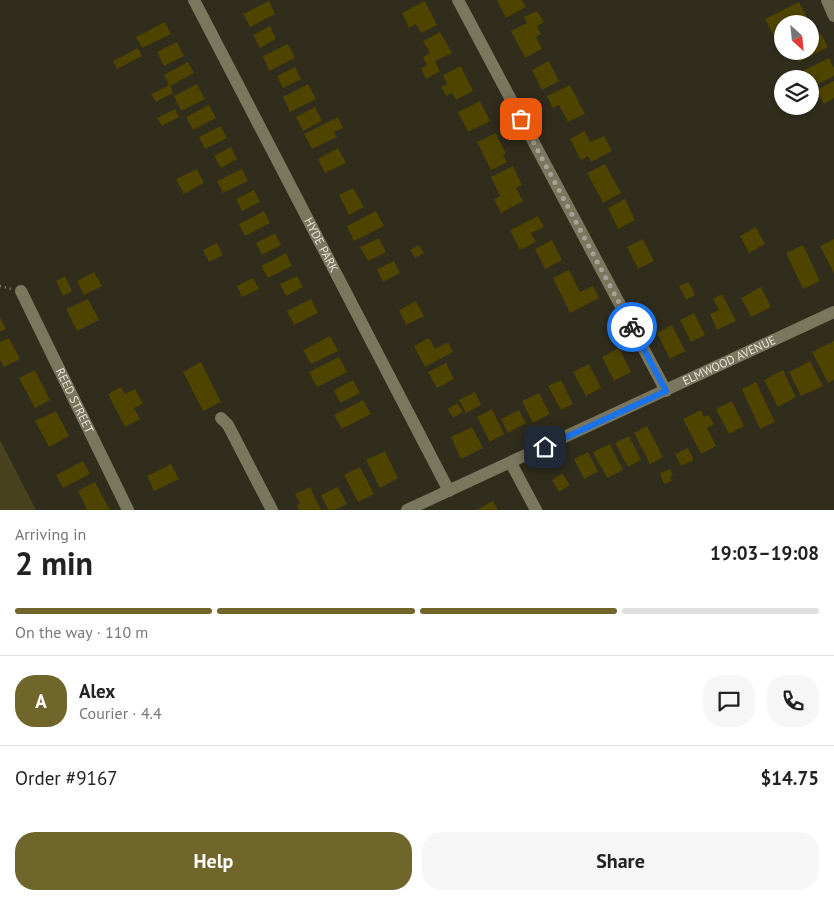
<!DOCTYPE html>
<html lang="en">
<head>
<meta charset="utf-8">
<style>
  :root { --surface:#fff; --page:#f6f6f6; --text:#222; --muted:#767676; --line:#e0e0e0; --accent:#70652b }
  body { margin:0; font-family:"PT Sans",sans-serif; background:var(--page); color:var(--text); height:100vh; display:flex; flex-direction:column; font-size:19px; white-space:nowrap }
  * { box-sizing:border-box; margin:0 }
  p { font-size:16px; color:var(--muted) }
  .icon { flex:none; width:28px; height:28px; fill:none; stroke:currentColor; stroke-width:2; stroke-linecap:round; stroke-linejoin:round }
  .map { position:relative; height:510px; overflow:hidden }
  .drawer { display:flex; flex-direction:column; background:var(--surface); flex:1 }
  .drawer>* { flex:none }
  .needle { width:32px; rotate:153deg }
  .buttons { position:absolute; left:774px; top:15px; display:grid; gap:10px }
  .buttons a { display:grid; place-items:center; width:45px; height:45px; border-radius:50%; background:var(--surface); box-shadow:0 1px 4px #0004; font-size:25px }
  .pin { position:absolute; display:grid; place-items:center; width:42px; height:42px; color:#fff; margin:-21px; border-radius:10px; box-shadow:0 2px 8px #0006 }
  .courier { position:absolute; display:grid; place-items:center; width:50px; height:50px; margin:-25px; border:4px solid #1a73e8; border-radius:50%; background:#fff; color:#222; box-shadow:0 1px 6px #0007 }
  .head em { font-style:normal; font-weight:700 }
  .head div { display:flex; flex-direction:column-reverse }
  .head { display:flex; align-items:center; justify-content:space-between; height:85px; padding:0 15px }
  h1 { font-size:32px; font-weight:700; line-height:38px }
  .bar { display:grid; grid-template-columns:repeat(4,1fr); gap:8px 5px; align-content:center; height:60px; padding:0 15px }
  .bar i { height:6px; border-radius:4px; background:var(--line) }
  .bar .on { background:var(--accent) }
  .bar p { grid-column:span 4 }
  .line { display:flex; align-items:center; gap:12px; padding:0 15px; border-top:1px solid var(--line) }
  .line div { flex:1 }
  .round { display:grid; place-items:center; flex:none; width:52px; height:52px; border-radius:20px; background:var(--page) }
  .primary-button { display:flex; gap:10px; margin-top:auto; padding:10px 15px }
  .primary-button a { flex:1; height:58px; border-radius:20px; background:var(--accent); color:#fff; font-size:20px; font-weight:700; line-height:58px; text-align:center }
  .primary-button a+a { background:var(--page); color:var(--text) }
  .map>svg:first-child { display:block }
  .green { fill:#49421e }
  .building { fill:#4f4300 }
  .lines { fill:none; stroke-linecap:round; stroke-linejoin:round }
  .path { stroke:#8a877a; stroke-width:2.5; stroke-dasharray:1 4; stroke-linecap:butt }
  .minor { stroke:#7b765e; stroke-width:12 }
  .done { stroke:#a5a397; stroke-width:5; stroke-dasharray:0 9 }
  .route { stroke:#1a73e8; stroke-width:6 }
  .labels { text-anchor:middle; stroke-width:5; stroke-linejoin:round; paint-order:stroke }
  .street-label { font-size:12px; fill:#e4e2d8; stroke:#302d1d }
</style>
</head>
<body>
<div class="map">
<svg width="834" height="510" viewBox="0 0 834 510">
  <rect width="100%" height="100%" fill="#302d1d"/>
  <path class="green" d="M0,440L36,510H0Z"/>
  <path class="building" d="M497,0H522L526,7L506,18Z
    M269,1L275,14L250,27L243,14Z
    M425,1L437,25L421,33L416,24L409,28L402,13Z
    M799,2L807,18L796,24H782V30L773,35L765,19Z
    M537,11L544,22L537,26L541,34L536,37L542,49L525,58L511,31L527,23L524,17Z
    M165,22L171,34L142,48L136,37Z
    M270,26L276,39L260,48L253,35Z
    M440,32L452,53L435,61L440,71L426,79L421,68L427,65L423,57L430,53L423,41Z
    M821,34L828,47L799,62L793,51H810V40Z
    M177,42L184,56L164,66L157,52Z
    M288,44L295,58L269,71L263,56Z
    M138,48L142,56L117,69L113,61Z
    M829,58L834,68V76L810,88V79H805L801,72Z
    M549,61L559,81L542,90L532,70Z
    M188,62L194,73L170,86L173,93L156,102L151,94L169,85L164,75Z
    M461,66L473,91L456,100L452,93L446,96L441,87L447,84L443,75Z
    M295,67L301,79L283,88L277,76Z
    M834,81V98L824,104L817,90Z
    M197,84L205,99L181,111L174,96Z
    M308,84L316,99L290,112L283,97Z
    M570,85L585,114L568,122L559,105L553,108L547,96Z
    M480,101L490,121L468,132L458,112Z
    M209,105L216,118L193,130L186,117Z
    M315,107L322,121L303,131L296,117Z
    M175,109L179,117L162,126L157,118Z
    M338,117L343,128L334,132L337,137L312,149L304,134Z
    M221,126L227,138L205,149L199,137Z
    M585,131L590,142L604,136L612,151L591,162L588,156L581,160L570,139Z
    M496,133L506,154L503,155L507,162L491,170L477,142Z
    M231,147L237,159L221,168L214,156Z
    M338,148L346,163L325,173L318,159Z
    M605,164L621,193L603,203L587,173Z
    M513,166L522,185L516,188L523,201L501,213L494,199L500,196L491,177Z
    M197,169L204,183L184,194L176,179Z
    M242,169L248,181L223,193L217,181Z
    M353,188L364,207L349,215L339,195Z
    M254,190L260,202L242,211L236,199Z
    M625,199L635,220L618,229L608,208Z
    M264,211L270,223L245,236L239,224Z
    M376,211L384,226L354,241L347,226Z
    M538,216L544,227L531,233L536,242L520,250L510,230Z
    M756,227L765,244L749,253L740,236Z
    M275,233L281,245L262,255L256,243Z
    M379,238L386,252L368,261L360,247Z
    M643,239L654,261L638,269L627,247Z
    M834,239V273L820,246Z
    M552,240L562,260L545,269L535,249Z
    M217,243L223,255L209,262L203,250Z
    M419,245L424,253L415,258L410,250Z
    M803,245L820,281L803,289L786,253Z
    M286,253L292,266L268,278L261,266Z
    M394,261L400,273L383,282L377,269Z
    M569,270L580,292L593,286L599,298L570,313L553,278Z
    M94,272L102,286L84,295L77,281Z
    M65,276L72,291L63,296L56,281Z
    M297,276L303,287L286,296L280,284Z
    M253,278L259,289L242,297L237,286Z
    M689,282L695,295L686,300L679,286Z
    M761,287L771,307L751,317L741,298Z
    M722,294L736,321L717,330L710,314L719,310L713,299Z
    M88,299L99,320L77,331L66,309Z
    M311,299L318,313L294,325L287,311Z
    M416,301L424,316L406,325L399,310Z
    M694,313L705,335L691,342L680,320Z
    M0,317L6,329L0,332Z
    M672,325L685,351L670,359L657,333Z
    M330,336L338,351L311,364L303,350Z
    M9,338L20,359L4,367L0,360V342Z
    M429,338L435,349L448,342L453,352L425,367L414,346Z
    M834,341V380L828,383L812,352Z
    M619,348L631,372L614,381L602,357Z
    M339,357L347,372L317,387L309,372Z
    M810,361L823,386L801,396L789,372Z
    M201,362L221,402L203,411L183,372Z
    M446,363L454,379L437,388L428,372Z
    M589,364L601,388L586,396L573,372Z
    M35,370L50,400L35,408L19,378Z
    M783,370L796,397L778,407L764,380Z
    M353,380L360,393L340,403L334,390Z
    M561,380L573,404L561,410L548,386Z
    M756,382L775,422L760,429L742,389Z
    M121,387L125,394L135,389L143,404L134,408L140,419L125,427L108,394Z
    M475,392L481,405L466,413L459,400Z
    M539,393L550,414L533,423L522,401Z
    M363,400L371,414L342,429L334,415Z
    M732,401L744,426L729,434L716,409Z
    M457,403L463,412L453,418L448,409Z
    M492,409L504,434L490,442L477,417Z
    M519,410L526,423L508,433L501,419Z
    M701,410L704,417L709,415L714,424L707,428L716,446L701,454L683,419Z
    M56,411L69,436L49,447L35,421Z
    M647,426L663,457L650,464L634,433Z
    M472,427L483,448L461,459L451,437Z
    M629,436L641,460L628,467L615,443Z
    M610,444L623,470L607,478L593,452Z
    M688,448L694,460L681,466L675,454Z
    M385,451L398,478L380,488L366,460Z
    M588,452L598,471L584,479L574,459Z
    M83,461L90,474L63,488L56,475Z
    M171,464L179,479L154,491L147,476Z
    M360,467L374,494L358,502L344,475Z
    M670,469L673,475L670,477L672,481L664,484L660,473Z
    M562,473L570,485L559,492L552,480Z
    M95,482L110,510H87L78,491Z
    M310,487L321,510H299L297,505L300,504L295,494Z
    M338,487L347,504L335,510H328L321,495Z
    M493,501L498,510H476Z"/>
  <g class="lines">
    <path class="path" d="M0,286L11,289"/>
    <g class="minor">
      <path id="s1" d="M194,0L449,491"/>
      <path d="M458,0L666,391"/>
      <path d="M827,0L834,16"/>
      <path id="s2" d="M21,291L128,510"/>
      <path d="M221,418L228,425L272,510"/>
      <path d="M511,463L536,510"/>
      <path id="s3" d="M407,510L834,312"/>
    </g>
  </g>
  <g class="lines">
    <path class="done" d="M521,119L632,327"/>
    <path class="route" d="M545,447L666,391L632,327"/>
  </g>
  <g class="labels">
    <g class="street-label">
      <text dy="4" stroke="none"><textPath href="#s1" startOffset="276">HYDE PARK</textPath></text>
      <text dy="4" stroke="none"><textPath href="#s3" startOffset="355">ELMWOOD AVENUE</textPath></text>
      <text dy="4" stroke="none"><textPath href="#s2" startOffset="122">REED STREET</textPath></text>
    </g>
  </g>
</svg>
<div class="buttons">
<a><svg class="needle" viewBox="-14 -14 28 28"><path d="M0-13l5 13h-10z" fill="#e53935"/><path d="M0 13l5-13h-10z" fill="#767676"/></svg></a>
<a><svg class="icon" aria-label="layers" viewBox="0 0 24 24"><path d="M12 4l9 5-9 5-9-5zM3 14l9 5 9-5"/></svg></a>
</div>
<div class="pin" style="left:521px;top:119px;background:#ea580c"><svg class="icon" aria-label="bag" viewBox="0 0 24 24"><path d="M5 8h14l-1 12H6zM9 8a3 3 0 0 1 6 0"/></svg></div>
<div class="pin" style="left:545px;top:447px;background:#1f2937"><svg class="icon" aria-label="home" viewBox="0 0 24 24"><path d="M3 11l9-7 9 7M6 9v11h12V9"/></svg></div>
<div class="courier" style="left:632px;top:327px"><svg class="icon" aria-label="bike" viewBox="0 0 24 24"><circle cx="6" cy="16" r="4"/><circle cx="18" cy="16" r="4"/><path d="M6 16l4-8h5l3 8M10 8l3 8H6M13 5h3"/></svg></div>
</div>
<section class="drawer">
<div class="head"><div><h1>2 min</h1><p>Arriving in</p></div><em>19:03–19:08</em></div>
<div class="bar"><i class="on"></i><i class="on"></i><i class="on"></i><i></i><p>On the way · 110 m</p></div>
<div class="line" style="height:90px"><b class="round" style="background:var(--accent);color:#fff">A</b><div><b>Alex</b><p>Courier · 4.4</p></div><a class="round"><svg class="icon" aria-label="chat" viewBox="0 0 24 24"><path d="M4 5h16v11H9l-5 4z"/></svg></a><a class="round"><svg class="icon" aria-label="phone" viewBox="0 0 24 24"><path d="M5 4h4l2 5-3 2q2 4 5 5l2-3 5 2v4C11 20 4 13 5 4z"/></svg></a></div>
<div class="line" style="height:65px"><div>Order #9167</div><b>$14.75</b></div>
<div class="primary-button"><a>Help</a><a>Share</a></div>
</section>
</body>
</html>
